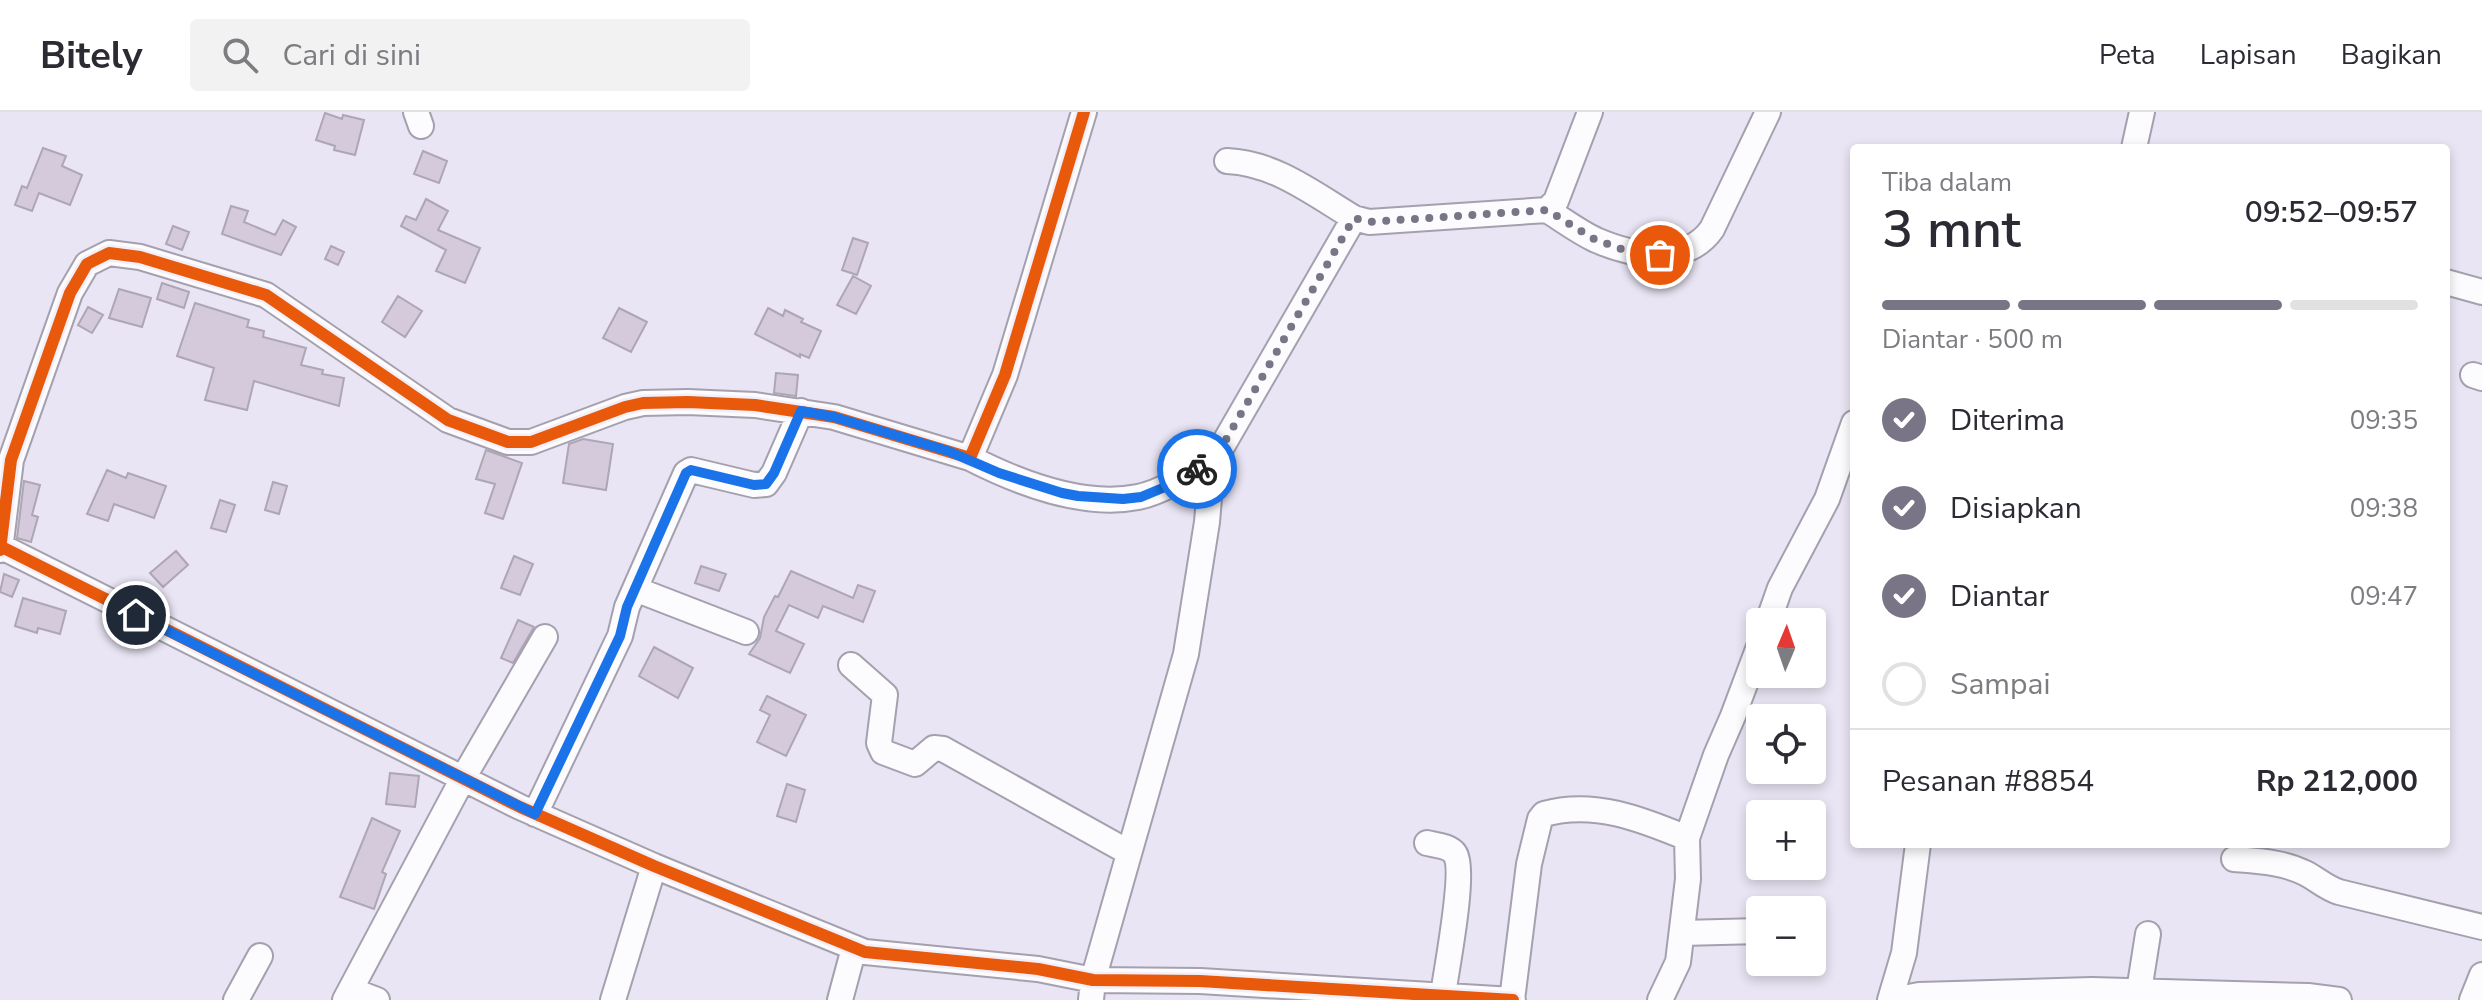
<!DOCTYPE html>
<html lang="id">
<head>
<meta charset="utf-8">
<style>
  :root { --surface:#fff; --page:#f2f2f3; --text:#2b2b33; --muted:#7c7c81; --line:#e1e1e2; --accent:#7a7586 }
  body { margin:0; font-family:"Nunito Sans",sans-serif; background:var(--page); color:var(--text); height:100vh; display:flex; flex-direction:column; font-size:30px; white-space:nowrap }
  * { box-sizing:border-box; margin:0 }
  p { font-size:26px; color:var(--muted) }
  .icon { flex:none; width:44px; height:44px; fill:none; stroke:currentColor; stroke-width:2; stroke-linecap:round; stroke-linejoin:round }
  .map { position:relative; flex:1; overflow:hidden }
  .details { position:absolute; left:1850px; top:32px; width:600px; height:704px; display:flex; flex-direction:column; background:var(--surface); border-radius:8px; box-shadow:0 4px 12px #0003 }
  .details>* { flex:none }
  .needle { width:52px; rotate:2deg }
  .buttons { position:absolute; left:1746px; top:496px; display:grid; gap:16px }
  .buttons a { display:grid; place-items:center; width:80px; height:80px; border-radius:8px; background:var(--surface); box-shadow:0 4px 12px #0003; font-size:40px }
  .pin { position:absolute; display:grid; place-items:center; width:68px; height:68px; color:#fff; margin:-34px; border:4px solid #fff; border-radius:50%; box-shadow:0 2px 8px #0007 }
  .courier { position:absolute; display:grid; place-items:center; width:80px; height:80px; margin:-40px; border:6px solid #1a73e8; border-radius:50%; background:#fff; color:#222; box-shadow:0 2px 10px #0007 }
  .headline em { font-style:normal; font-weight:600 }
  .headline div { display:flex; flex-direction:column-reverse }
  .headline { display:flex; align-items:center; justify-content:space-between; height:136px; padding:0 32px }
  h1 { font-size:52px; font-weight:600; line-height:60px }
  .bar { display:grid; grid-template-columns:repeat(4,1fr); gap:12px 8px; align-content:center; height:96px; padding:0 32px }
  .bar i { height:10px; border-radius:6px; background:var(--line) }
  .bar .on { background:var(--accent) }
  .bar p { grid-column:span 4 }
  .line { display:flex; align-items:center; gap:20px; padding:0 32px; border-top:2px solid var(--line) }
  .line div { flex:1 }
  ol { padding:0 32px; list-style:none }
  li { display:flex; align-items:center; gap:24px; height:88px }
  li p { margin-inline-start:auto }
  li .icon { padding:8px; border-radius:50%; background:var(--accent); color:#fff; stroke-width:4 }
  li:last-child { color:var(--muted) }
  li i { width:44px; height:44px; border:4px solid var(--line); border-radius:50% }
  header { display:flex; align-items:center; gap:48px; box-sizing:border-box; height:112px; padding:0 40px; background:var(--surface); border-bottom:2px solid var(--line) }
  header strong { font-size:38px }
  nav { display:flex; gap:44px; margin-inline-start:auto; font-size:28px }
  .search { width:560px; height:72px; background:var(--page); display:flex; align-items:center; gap:20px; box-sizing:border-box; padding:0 28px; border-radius:8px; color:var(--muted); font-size:30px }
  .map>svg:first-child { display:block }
  .building { fill:#d5cadc; stroke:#aea6b4; stroke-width:2 }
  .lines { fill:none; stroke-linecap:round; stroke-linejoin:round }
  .minor-casing { stroke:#a4a0ae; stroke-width:28 }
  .minor { stroke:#fcfbfd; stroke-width:24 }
  .cycleway-casing { stroke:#f2eff8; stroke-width:17 }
  .cycleway { stroke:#e8590c; stroke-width:12 }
  .done { stroke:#7a7586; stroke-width:8; stroke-dasharray:0 14.4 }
  .route { stroke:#1a73e8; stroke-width:10 }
</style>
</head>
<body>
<header>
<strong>Bitely</strong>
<div class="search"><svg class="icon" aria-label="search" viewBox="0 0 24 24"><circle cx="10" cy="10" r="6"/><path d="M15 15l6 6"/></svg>Cari di sini</div>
<nav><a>Peta</a><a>Lapisan</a><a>Bagikan</a></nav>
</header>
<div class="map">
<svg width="2482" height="888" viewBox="0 0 2482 888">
  <rect width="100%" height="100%" fill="#e9e5f4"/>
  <path class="building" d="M325,1L342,7L343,3L364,8L355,43L334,38L335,34L316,28Z
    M43,36L66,44L62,54L82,63L70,93L39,81L32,99L15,93L22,74L27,76Z
    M423,39L447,49L439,71L414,62Z
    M426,87L448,99L438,118L480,136L465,171L436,159L446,138L401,114L406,104L416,108Z
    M231,94L248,99L244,110L275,123L283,108L296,115L281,143L222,122Z
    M173,114L189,120L182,138L166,132Z
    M853,126L868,131L857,163L842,158Z
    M331,134L344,140L338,153L325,147Z
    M853,164L871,174L856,202L837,193Z
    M162,171L189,180L184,196L157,187Z
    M119,177L151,186L142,215L109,206Z
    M398,184L422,199L405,225L382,210Z
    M195,191L249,208L247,215L264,219L263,225L306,236L301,253L323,258L322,262L344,266L339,294L254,269L247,298L205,288L214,256L177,244Z
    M88,195L103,203L92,221L78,213Z
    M619,196L647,210L631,240L603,226Z
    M768,196L783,204L785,198L803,207L801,210L821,219L809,246L800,242V245L755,222Z
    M776,261L798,263L796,284L774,281Z
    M583,327L613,332L606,378L563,371L569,332Z
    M486,338L522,351L503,407L485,401L495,372L476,367Z
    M107,358L126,366L128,361L166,374L154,406L114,392L108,409L87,402Z
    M24,369L40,373L32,403L38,405L31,430L17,426Z
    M273,370L287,374L279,402L265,398Z
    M220,388L235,393L226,420L211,416Z
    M176,439L188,453L163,475L150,461Z
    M514,444L533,452L520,483L501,476Z
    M701,454L726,462L719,479L695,471Z
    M791,459L853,486L858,473L875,479L863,510L823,494L818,506L789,493L776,519L804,532L790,561L749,542L760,526L764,505L775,484L778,485Z
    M4,462L19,468L12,485L0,480Z
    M23,486L66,499L60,522L38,516L37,521L15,514Z
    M518,508L534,515L513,551L501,546Z
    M654,535L693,556L678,586L639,564Z
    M767,584L806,603L786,644L757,630L770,603L760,598Z
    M390,661L419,664L415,695L386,692Z
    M787,672L805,678L796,710L777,704Z
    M372,706L400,719L382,760L386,762L374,797L340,785Z"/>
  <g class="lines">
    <defs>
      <path id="minor" d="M416,0L421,14
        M2134,36L2142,0
        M1227,49C1275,51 1314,82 1354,106
        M1547,98C1563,108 1579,120 1596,128C1633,144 1686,154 1712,117L1768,0
        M2446,170L2482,180
        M2473,263L2482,266
        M970,346C1019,371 1083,396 1138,385C1166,379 1192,360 1216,345
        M0,434L520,695L654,754L865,840L1038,857L1093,868L1200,869L1513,888
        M0,438L11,348L70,181L87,152L109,141L140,145L266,183L448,308L508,330H531L625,295L643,291L688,290L755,293L834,305L970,346L1005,263L1084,0
        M635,477L746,520
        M1768,510L1780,476L1827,387L1854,311
        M851,553L885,583L879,631L883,640L915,652L934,636L943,637L1128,740
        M535,702L620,524L627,495L686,361L691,358L754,373L766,372L774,361L801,299
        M1427,731C1435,733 1450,734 1455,742C1466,759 1446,859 1443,883
        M2234,747C2258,749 2283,750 2305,761C2317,767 2326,776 2339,780L2482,815
        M1682,821L1760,819
        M351,878L377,888
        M2139,879L2148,822
        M236,888L260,844
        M345,888L462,668L545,525
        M613,888L654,754
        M840,888L854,836
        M1091,888L1093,868L1186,542L1207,410L1211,362L1216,345L1354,106L1369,110L1547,98L1556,89L1590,0
        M1512,888L1529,752L1540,707L1544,702C1594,688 1641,707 1687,726
        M1660,888L1678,850L1688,767L1687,726L1716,643L1733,604L1760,532
        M1890,888L1904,841L1918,732
        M1893,888L1919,883L2092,878L2308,884L2339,888
        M2472,888L2482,863"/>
    </defs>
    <use href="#minor" class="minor-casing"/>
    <use href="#minor" class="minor"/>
    <defs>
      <path id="cycleway" d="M0,434L520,695L654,754L865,840L1038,857L1093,868L1200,869L1513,888
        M0,438L11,348L70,181L87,152L109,141L140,145L266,183L448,308L508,330H531L625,295L643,291L688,290L755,293L834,305L970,346L1005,263L1084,0"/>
    </defs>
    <use href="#cycleway" class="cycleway-casing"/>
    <use href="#cycleway" class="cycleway"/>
  </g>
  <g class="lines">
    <path class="done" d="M1197,357L1216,345L1354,106L1369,110L1547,98L1594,127L1624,138L1660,143"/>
    <path class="route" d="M136,503L535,702L620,524L627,495L686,361L691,358L754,373L766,372L774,361L801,299L834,305L948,339L999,361L1062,381L1078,384L1123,387L1141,385L1177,370L1197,357"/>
  </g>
</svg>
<div class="buttons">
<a><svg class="needle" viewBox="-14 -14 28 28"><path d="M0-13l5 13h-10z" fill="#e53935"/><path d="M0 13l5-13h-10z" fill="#7c7c81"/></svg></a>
<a><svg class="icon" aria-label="locate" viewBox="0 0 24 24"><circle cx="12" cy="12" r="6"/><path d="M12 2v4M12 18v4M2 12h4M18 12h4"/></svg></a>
<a>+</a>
<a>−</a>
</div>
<div class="pin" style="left:1660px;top:143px;background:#ea580c"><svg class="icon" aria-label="bag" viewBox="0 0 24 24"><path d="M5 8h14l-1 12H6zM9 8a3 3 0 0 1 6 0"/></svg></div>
<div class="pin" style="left:136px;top:503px;background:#1f2937"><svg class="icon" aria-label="home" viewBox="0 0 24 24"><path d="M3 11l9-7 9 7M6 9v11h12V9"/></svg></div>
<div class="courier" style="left:1197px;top:357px"><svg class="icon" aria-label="bike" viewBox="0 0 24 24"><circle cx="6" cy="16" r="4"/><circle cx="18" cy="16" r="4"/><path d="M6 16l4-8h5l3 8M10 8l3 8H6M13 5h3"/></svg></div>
<section class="details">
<div class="headline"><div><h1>3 mnt</h1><p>Tiba dalam</p></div><em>09:52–09:57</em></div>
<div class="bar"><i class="on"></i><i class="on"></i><i class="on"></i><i></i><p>Diantar · 500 m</p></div>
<ol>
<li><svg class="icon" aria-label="check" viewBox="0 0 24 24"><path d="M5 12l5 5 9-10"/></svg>Diterima<p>09:35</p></li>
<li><svg class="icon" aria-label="check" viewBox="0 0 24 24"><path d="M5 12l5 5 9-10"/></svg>Disiapkan<p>09:38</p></li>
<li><svg class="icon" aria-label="check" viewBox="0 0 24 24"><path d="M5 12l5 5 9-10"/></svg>Diantar<p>09:47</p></li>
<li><i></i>Sampai</li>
</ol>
<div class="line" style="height:104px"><div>Pesanan #8854</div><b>Rp 212,000</b></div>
</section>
</div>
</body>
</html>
